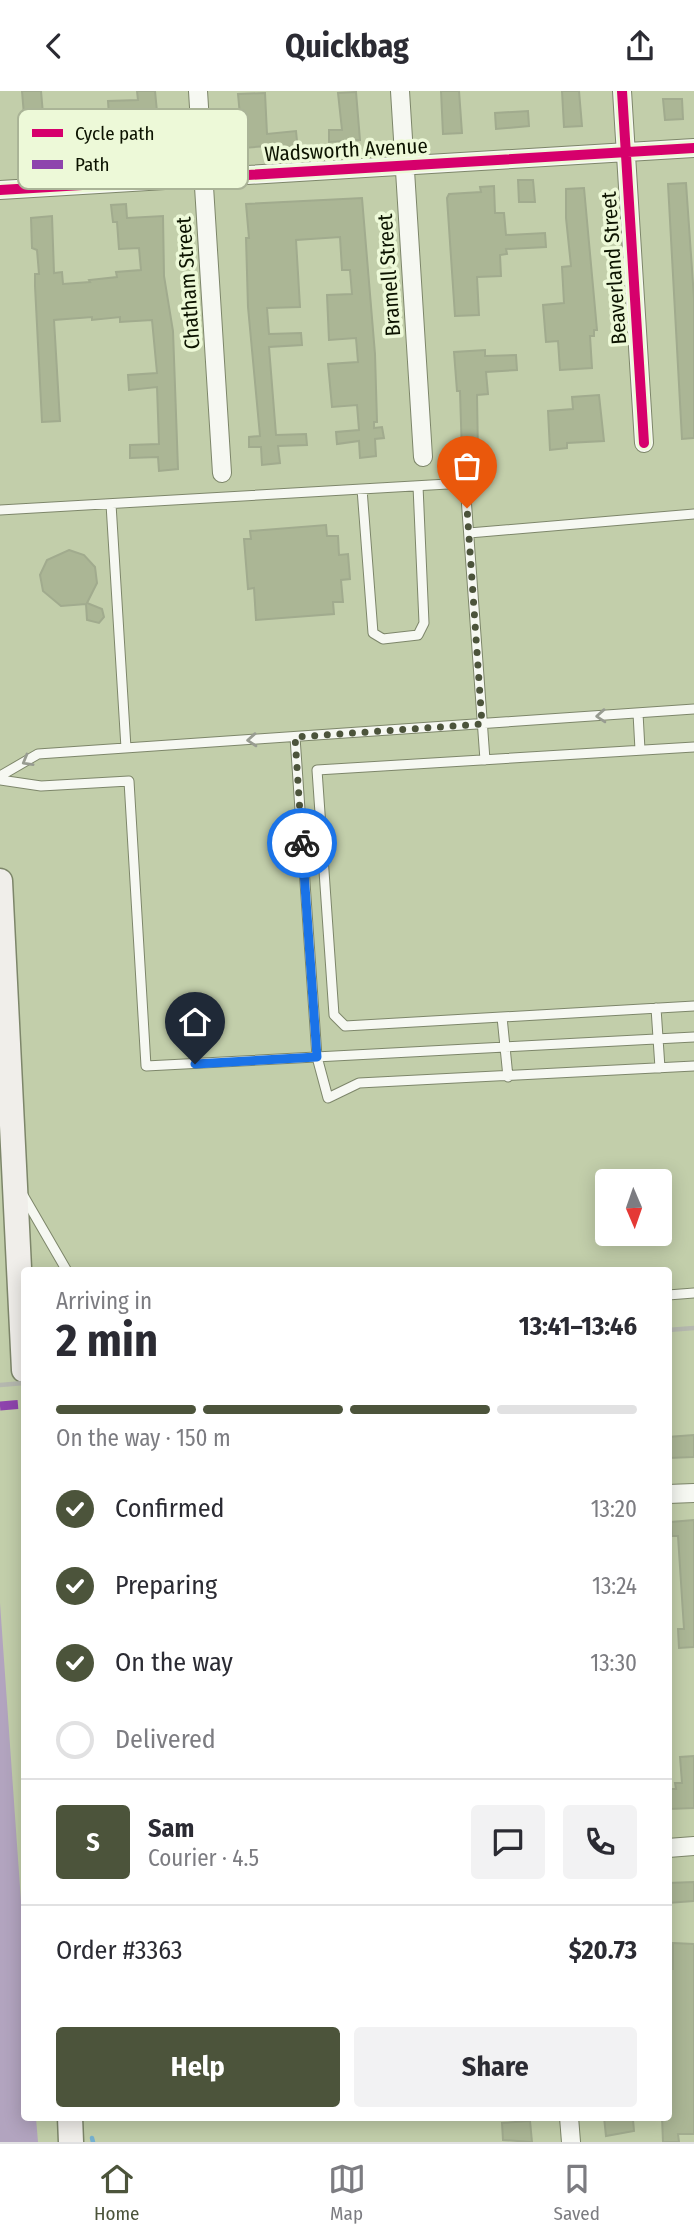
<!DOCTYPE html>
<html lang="en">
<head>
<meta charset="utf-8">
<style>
  :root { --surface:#fff; --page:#f2f2f3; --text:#2b2b33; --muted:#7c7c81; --line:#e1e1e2; --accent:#4c543b }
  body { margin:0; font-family:"Fira Sans Condensed",sans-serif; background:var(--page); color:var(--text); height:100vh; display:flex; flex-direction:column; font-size:26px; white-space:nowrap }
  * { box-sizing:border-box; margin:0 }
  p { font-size:23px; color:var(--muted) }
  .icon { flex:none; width:38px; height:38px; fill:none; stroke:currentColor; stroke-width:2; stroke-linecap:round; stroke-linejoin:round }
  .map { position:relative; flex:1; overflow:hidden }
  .panel { position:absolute; left:21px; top:1176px; width:651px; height:854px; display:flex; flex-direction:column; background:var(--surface); border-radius:7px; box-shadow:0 4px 18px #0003 }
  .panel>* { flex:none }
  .needle { width:46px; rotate:178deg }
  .buttons { position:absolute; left:595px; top:1078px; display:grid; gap:14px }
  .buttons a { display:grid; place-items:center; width:77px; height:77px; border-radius:7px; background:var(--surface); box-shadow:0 4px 18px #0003; font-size:35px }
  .pin { position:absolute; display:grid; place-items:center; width:60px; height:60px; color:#fff; margin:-72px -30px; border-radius:50% 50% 50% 0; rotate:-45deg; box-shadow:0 0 7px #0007 }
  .pin .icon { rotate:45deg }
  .courier { position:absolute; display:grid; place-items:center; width:70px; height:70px; margin:-35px; border:5px solid #1a73e8; border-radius:50%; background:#fff; color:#222; box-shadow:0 2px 9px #0007 }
  .summary em { font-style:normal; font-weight:700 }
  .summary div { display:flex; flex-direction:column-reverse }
  .summary { display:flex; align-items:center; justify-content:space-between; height:119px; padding:0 35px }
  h1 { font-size:46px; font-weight:700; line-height:52px }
  .bar { display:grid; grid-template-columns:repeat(4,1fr); gap:10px 7px; align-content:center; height:84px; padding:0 35px }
  .bar i { height:9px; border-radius:5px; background:var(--line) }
  .bar .on { background:var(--accent) }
  .bar p { grid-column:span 4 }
  .line { display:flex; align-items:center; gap:18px; padding:0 35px; border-top:2px solid var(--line) }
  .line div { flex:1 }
  .round { display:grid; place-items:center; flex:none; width:74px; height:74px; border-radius:7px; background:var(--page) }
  ol { padding:0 35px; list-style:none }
  li { display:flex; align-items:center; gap:21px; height:77px }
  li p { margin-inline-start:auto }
  li .icon { padding:7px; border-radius:50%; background:var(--accent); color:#fff; stroke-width:4 }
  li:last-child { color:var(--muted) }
  li i { width:38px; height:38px; border:4px solid var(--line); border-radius:50% }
  .action { display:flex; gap:14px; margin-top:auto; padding:14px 35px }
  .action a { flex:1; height:80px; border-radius:7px; background:var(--accent); color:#fff; font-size:28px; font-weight:700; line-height:80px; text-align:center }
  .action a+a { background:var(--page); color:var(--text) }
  header { display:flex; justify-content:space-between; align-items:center; height:91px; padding:0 35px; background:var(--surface); font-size:32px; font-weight:700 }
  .tabs { display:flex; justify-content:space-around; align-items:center; height:98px; border-top:2px solid var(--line); background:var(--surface); font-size:19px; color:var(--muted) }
  .tabs a { display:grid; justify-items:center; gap:4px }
  .tabs .on { color:var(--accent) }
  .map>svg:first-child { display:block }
  .forest { fill:#b2a4bf }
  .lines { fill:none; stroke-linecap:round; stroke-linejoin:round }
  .stream { stroke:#76b1d0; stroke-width:4.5 }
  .building { fill:#abb695; stroke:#a1ab8e; stroke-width:2 }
  .service-casing { stroke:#7d866a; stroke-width:11 }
  .minor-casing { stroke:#7d866a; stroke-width:20 }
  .secondary-casing { stroke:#7d866a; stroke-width:27 }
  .service { stroke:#f6f8f2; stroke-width:9 }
  .minor { stroke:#f6f8f2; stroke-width:18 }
  .secondary { stroke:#f0eeea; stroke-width:24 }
  .rail { stroke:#b5b8af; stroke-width:4.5 }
  .quiet { stroke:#8e44ad; stroke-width:9; stroke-dasharray:18 9; stroke-linecap:butt }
  .cycleway-casing { stroke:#edf9d8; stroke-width:15 }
  .cycleway { stroke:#d6006c; stroke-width:10 }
  .oneway { stroke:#989c91 }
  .done { stroke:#4c543b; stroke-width:7; stroke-dasharray:0 12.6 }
  .route { stroke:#1a73e8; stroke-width:9 }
  .labels { text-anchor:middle; stroke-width:7; stroke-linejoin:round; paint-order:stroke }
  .street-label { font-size:21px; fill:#0c1300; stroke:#edf9d8 }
  .key { fill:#edf9d8; stroke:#aab497; stroke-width:2 }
  .key-label { font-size:19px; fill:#0c1300 }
</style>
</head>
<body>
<header><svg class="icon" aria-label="back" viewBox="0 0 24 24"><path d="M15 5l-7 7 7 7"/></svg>Quickbag<svg class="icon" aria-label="share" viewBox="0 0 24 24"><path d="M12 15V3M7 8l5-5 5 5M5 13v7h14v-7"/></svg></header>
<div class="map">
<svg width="694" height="2051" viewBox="0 0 694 2051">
  <rect width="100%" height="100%" fill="#c2ceaa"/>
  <path class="forest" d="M0,1512L24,1853V2026L36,2027L38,2051H0Z"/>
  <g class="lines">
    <path class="stream" d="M92,2047L93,2051"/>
  </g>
  <path class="building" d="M22,0H41L43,23H47L49,72L28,73Z
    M137,0H155L161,62L134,63L132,24L109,25L108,10L138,9Z
    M441,0H459L462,42L443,43Z
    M562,0H579L582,35L564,36Z
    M356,1L360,49L329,51V39H342L338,2Z
    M265,2L267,43L296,40L298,60L281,61L280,54L243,57L238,3Z
    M663,8H682L683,28L665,29Z
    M528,20L529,35L496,38L495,22Z
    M518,89H533L535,111H519Z
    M686,92L694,207V347L682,348L668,93Z
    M494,95L495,122H504L506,144L545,142L546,156L506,158L507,163L500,164L501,185L477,186L479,224L455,225L447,107L449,103L481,101L480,96Z
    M584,97L597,239H594V245H590L592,277L560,279L558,250L546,251L543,214L564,212L562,176L571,175L566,127V98Z
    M362,107L375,263L377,331H374V337L382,336L384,347L375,348L376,365L360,367L359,350L337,353L336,341L359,339L357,314L332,316L328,273L358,271L356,247L329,249L327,204L352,203L350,179H342L340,146L296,149L300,216L267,217L269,243L301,242L302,254L269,256L276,344L306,343L307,354L278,355L280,372L262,374L261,356H249V346L260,345L248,216L246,147H249L246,113Z
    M126,113L127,127L163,125L164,185L173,240L178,378L159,380L158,366L130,367V354L159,353L157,296L129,299L128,284L157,282L152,229L120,231V226L92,229V226L54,229L60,330L42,331L35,195V183H39L37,159L32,157L31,127L52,125L54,182L62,181L63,193L90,191L89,189L117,186L116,181L141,179L139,157L119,158L117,131H113L111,114Z
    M485,259V265L516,264L517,279L486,281L488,303L477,304L478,364L462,365L460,300H457L454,261Z
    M599,304L604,350L567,352V357L550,359L548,320L573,318L572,306Z
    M326,434L327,445H338L339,464L348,463L350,488L341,489L343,511H333L334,523L256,529L254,497L248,498L244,448H251L250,440Z
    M69,459L84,464L95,476L97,492L87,512L102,518L104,526L99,532L87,529L86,513L61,515L43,500L40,484L47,469Z
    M694,1344V1366L668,1367V1346Z
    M694,1429V1556L679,1557L678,1538H684L678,1445H672L671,1431Z
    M694,1665V1717L669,1718L668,1698H676L675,1692H682L680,1666Z
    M694,1791V1810L668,1812V1792Z
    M673,1852L694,1853V2043H678L679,2051H663L662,2026H668V1878H673Z
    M604,2026L633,2029L634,2040L606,2045Z
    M530,2030L532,2051L503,2049L502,2032Z"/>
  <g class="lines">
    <defs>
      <path id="service" d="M362,398L373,542L383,548L418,544L424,532L418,395
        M111,413L126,657
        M0,419L465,392L485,669
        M469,442L694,423
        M638,622L640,659
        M295,646L317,966L328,1007L359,992L694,975
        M694,656L317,679L334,924L345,935L694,915
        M0,685L38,663L694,618
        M0,689L41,695L129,690L146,975L694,946
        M656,917L660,977
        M502,926L508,986
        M23,1104L67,1180
        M668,1204L694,1202"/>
      <path id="minor" d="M198,0L222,382
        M400,0L423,366
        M622,0L644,352
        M0,99L694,57
        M668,1403L694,1402
        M668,1757L694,1755
        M569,2026L571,2051"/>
      <path id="secondary" d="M0,790L24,1279
        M70,2026L71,2051"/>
    </defs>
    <use href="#service" class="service-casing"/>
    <use href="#minor" class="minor-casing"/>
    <use href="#secondary" class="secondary-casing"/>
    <use href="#service" class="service"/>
    <use href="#minor" class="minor"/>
    <use href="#secondary" class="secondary"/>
    <path class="rail" d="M668,1239L694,1237
      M0,1294L24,1292"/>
    <path class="quiet" d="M0,1315L24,1313"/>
    <defs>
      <path id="cycleway" d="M622,0L644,352
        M0,99L694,57"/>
    </defs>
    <use href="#cycleway" class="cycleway-casing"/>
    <use href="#cycleway" class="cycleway"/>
  </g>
  <defs><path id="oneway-chevron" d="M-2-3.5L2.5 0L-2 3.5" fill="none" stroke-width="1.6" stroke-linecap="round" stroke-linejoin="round" transform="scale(1.75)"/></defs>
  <g class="oneway">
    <use href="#oneway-chevron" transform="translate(601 625) rotate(176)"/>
    <use href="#oneway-chevron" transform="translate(252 649) rotate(176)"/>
    <use href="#oneway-chevron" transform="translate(27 670) rotate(150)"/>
  </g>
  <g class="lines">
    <path class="done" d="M302,752L295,646L482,633L467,417"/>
    <path class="route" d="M195,973L317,966L302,752"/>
  </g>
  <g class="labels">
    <g class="street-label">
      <text transform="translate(346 59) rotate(-3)" y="7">Wadsworth Avenue</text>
      <text transform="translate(614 177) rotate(-94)" y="7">Beaverland Street</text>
      <text transform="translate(389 184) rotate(-94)" y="7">Bramell Street</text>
      <text transform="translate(188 192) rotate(-94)" y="7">Chatham Street</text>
    </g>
  </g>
  <rect x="18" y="18" width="230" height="80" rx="10" class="key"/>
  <rect x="32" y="38" width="31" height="8" fill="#d6006c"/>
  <rect x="32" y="69" width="31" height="9" fill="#8e44ad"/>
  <g class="key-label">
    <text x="75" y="49">Cycle path</text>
    <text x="75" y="80">Path</text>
  </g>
</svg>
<div class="buttons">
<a><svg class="needle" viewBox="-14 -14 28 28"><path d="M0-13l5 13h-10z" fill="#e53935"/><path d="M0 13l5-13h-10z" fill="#7c7c81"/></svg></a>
</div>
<div class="pin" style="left:467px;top:417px;background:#ea580c"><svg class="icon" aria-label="bag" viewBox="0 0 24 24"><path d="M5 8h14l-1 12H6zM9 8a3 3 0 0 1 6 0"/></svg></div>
<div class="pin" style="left:195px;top:973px;background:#1f2937"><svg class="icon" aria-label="home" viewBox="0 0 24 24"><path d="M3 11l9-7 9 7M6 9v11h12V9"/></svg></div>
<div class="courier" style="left:302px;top:752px"><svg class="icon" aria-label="bike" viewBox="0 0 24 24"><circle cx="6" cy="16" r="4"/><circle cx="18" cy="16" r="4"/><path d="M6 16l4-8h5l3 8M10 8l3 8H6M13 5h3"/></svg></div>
<section class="panel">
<div class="summary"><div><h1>2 min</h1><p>Arriving in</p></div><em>13:41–13:46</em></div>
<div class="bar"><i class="on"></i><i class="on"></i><i class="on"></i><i></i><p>On the way · 150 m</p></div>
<ol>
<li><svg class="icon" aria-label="check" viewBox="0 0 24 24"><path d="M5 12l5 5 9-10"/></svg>Confirmed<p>13:20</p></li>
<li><svg class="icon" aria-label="check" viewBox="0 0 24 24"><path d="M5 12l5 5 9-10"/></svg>Preparing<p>13:24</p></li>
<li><svg class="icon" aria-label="check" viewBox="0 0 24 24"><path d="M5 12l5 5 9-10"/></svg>On the way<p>13:30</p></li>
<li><i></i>Delivered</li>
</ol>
<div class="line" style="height:126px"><b class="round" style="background:var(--accent);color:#fff">S</b><div><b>Sam</b><p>Courier · 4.5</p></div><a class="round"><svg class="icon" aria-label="chat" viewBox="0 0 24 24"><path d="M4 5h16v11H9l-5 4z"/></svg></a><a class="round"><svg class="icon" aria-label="phone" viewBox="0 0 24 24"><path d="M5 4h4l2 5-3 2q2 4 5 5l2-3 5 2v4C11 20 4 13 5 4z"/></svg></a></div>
<div class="line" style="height:91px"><div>Order #3363</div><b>$20.73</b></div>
<div class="action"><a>Help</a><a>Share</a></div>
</section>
</div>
<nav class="tabs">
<a class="on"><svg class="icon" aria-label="home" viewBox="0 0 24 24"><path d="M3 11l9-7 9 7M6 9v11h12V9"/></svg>Home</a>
<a><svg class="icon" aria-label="map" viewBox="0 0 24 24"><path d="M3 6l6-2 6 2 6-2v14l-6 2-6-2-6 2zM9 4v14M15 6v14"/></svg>Map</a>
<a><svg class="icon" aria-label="saved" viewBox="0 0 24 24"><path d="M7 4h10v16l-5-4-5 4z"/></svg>Saved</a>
</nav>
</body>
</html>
